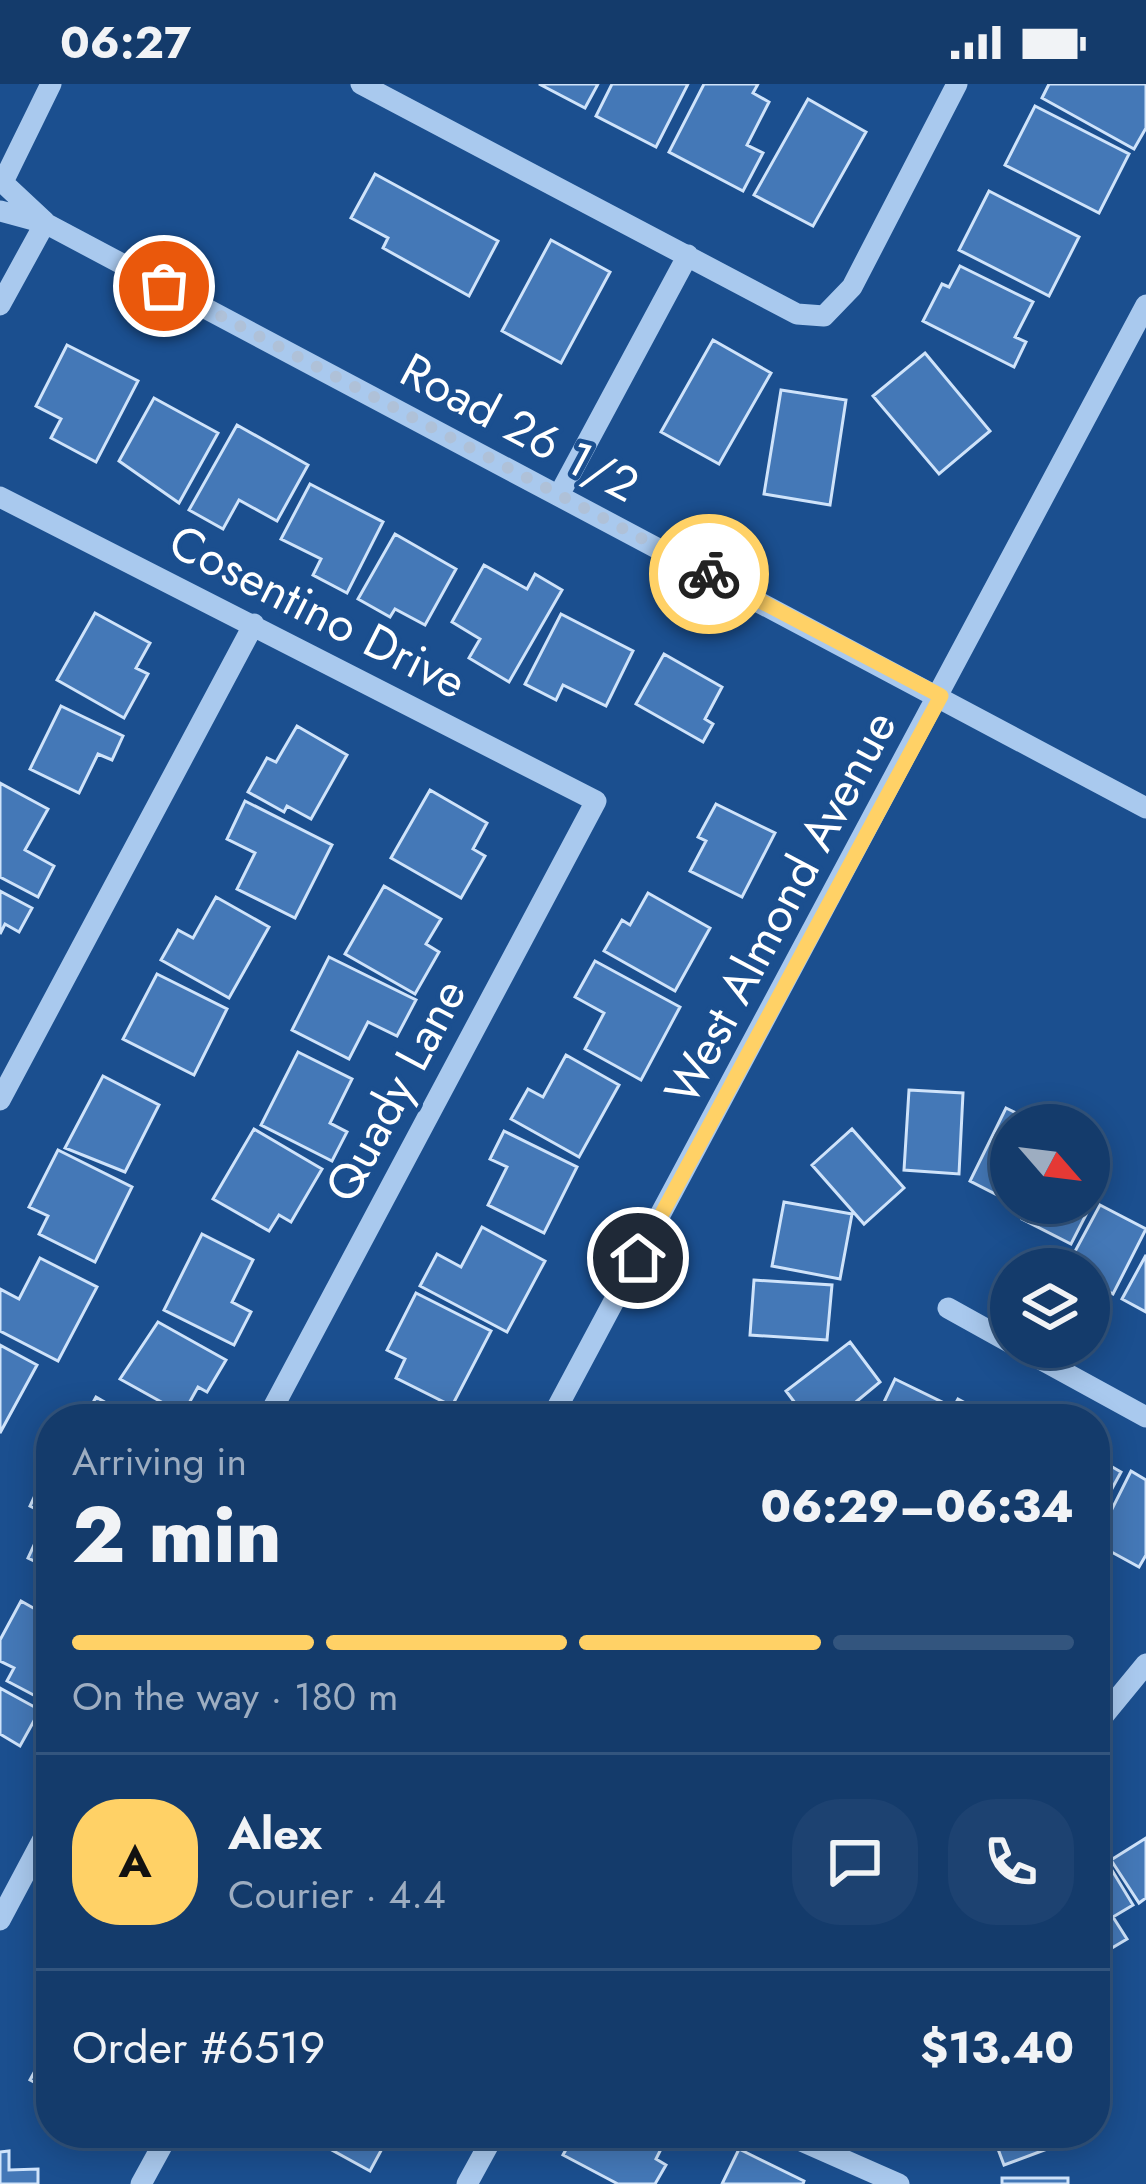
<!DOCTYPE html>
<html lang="en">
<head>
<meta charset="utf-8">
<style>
  :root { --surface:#143b6b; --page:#1d4271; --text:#f1f3f6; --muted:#9dadc1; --line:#33557e; --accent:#ffd166 }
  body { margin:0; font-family:Jost,sans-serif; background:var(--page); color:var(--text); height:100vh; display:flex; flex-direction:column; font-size:45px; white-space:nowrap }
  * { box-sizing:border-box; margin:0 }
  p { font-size:39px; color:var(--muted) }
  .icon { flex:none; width:66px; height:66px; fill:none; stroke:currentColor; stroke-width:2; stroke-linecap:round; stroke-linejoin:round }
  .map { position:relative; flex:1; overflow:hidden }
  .panel { position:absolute; left:36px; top:1320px; width:1074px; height:744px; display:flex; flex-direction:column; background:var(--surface); border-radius:48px; box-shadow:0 6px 30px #0003,0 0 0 3px var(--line) }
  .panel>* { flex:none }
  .needle { width:78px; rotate:118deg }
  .controls { position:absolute; left:990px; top:1020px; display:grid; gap:24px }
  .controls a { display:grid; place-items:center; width:120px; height:120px; border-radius:50%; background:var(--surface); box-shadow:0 6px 30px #0003,0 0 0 3px var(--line); font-size:60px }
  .pin { position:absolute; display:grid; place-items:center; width:102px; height:102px; color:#fff; margin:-51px; border:6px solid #fff; border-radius:50%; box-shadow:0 3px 12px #0007 }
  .courier { position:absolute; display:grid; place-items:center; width:120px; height:120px; margin:-60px; border:9px solid #ffd166; border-radius:50%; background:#fff; color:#222; box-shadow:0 3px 15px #0007 }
  .summary em { font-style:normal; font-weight:800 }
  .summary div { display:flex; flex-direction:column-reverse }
  .summary { display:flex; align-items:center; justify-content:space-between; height:204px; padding:0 36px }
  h1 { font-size:78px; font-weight:800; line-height:90px }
  .bar { display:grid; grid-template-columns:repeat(4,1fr); gap:18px 12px; align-content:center; height:144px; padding:0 36px }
  .bar i { height:15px; border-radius:9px; background:var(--line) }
  .bar .active { background:var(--accent) }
  .bar p { grid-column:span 4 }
  .line { display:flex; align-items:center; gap:30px; padding:0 36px; border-top:3px solid var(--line) }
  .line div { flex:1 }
  .round { display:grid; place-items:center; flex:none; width:126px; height:126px; border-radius:48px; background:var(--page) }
  .status { display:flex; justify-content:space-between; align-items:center; height:84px; padding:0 60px; background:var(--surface); direction:ltr }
  .status svg { height:33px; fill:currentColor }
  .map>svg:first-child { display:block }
  .building { fill:#4478b7; stroke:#cfe3fa; stroke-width:3 }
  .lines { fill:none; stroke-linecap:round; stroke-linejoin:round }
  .minor { stroke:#a9c9ee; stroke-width:21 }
  .done { stroke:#afc1d8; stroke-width:12; stroke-dasharray:0 21.6 }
  .route { stroke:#ffd166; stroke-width:15 }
  .labels { text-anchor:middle; stroke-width:9; stroke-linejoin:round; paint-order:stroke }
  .street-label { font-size:48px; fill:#fff; stroke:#1b4f8f }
</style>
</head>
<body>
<div class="status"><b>06:27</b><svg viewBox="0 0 49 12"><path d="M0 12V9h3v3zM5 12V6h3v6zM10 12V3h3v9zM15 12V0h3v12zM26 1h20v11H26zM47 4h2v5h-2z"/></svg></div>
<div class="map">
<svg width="1146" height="2100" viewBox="0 0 1146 2100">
  <rect width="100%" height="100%" fill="#1b4f8f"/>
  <path class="building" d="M539,0H598L585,24Z
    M612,0H688L656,63L596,32Z
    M704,0H758L753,9L769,18L747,61L763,69L743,107L669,68Z
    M1049,0H1146V44L1134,65L1042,14Z
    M808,15L866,48L813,142L754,111Z
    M1035,22L1129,70L1099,129L1005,81Z
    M375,90L498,157L469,212L383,164L388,154L351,134Z
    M989,107L1079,153L1049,212L959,166Z
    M551,156L610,188L561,279L502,247Z
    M960,182L1033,218L1015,253L1026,258L1014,283L923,237L942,200L949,203Z
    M713,256L771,289L719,380L661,348Z
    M67,261L138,297L96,378L51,354L61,335L36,322Z
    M925,269L990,347L939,390L873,312Z
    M781,306L846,316L830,421L764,410Z
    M154,314L218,349L179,419L119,377Z
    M237,341L308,381L277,437L239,416L223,445L189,426Z
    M310,400L383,438L347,509L313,491L321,475L281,455Z
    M395,450L456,485L425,541L395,525L390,533L358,515Z
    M484,481L527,505L535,490L562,506L509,598L469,574L480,555L452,538Z
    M95,529L150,559L136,584L148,590L124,634L57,596Z
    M561,530L633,567L606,622L563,601L556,616L525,600Z
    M664,570L722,603L705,635L713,640L703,658L636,620Z
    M61,622L123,652L112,676L98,670L79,709L30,685Z
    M297,642L347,671L311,735L287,722L284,728L248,708L267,674L276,678Z
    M0,699L48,725L25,766L54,782L38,813L0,793Z
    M430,706L487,739L473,765L485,772L461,814L391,774Z
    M245,717L332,761L295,834L237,805L255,769L227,755Z
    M716,720L775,749L742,813L690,787L706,757L698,753Z
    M384,802L441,835L426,860L439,868L415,910L345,870Z
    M0,807L32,824L19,848L5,840L0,850Z
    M648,809L710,844L675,907L604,867L622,836L630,841Z
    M216,813L269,843L229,914L161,876L178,846L193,854Z
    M329,873L416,916L397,952L368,938L349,975L292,946Z
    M595,877L680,923L641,996L585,965L604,929L575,913Z
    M157,890L227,925L194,991L123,955Z
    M298,968L352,995L330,1039L347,1048L332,1077L261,1041Z
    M566,971L619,1001L579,1073L511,1035L528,1005L543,1013Z
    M103,992L159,1021L125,1088L65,1064Z
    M909,1006L963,1009L959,1090L904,1086Z
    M1006,1024L1041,1041H1011V1118L970,1097Z
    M254,1045L322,1085L291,1138L279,1131L269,1147L213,1115Z
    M852,1045L904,1104L864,1140L812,1081Z
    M504,1047L577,1083L544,1149L488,1121L507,1083L490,1075Z
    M58,1066L132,1103L95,1178L39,1150L48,1132L29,1123Z
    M1089,1078L1108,1088L1071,1160L1022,1135L1031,1119H1089Z
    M784,1118L852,1130L840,1195L772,1182Z
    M1100,1121L1146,1145L1113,1210L1089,1197V1185L1066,1184Z
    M482,1143L545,1177L507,1248L420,1202L437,1170L461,1183Z
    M202,1150L253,1176L232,1218L251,1228L234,1261L164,1226Z
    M1146,1171V1228L1122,1215Z
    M40,1174L97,1203L58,1277L0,1247V1205L19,1215Z
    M754,1196L832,1201L827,1256L750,1251Z
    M416,1209L491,1247L452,1322L396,1294L405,1275L387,1266Z
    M158,1238L226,1276L207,1308L198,1303L183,1330L120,1295Z
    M850,1258L880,1298L857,1317L865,1328L856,1335H807L786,1307Z
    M0,1261L37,1281L0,1349Z
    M895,1295L942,1318L934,1335H876Z
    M96,1313L134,1335H84Z
    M958,1315L995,1335H947Z
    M1095,1373L1121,1388L1095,1436Z
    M1131,1387L1146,1396V1471L1139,1483L1095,1459Z
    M44,1392L51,1395V1485L28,1474L48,1431L30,1422Z
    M21,1517L51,1534V1606L45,1617L7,1597L14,1584L0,1577V1556Z
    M0,1604L40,1626L20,1662L0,1650Z
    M1146,1754V1814L1139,1819L1111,1776Z
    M1104,1773L1133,1821L1113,1833L1127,1855L1095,1874V1778Z
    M51,1958V2007L30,1996Z
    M312,2049H411L404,2061L396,2056L391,2065L384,2061L370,2087L310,2054Z
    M575,2049H669L656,2075L666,2081L655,2100H618L563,2071Z
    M992,2049H1090L1004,2081Z
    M739,2065L804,2097L803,2100H722Z
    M9,2067V2086L38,2085V2100H0V2068Z
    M1002,2094H1068V2100H1002Z"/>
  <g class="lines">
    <path class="minor" d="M361,0L797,230L824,232L852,203L957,0
      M0,96L45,138
      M3,98L51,0
      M0,127L45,139L1146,724
      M0,221L45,139
      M559,411L688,171
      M0,413L596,717L267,1335
      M0,1016L254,540
      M948,1224L1011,1259
      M1018,1263L1146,1333
      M551,1335L1146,221
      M1095,1642L1146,1580
      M0,1836L51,1740
      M783,2049L899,2100
      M141,2100L169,2049
      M467,2100L495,2049"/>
  </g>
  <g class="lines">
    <path class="done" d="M164,202L709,490"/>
    <path class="route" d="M638,1174L941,612L709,490"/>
  </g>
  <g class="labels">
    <g class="street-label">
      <text transform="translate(520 343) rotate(28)" y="17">Road 26 1/2</text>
      <text transform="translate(318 527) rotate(27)" y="17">Cosentino Drive</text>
      <text transform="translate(780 823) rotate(-62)" y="17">West Almond Avenue</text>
      <text transform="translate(395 1006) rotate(-62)" y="17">Quady Lane</text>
    </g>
  </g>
</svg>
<div class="controls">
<a><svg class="needle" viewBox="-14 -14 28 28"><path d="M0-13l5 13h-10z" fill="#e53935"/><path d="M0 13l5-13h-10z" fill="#9dadc1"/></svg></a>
<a><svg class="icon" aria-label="layers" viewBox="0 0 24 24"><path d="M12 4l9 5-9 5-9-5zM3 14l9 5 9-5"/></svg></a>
</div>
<div class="pin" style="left:164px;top:202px;background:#ea580c"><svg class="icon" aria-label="bag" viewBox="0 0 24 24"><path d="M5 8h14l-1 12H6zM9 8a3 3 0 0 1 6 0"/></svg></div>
<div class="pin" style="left:638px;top:1174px;background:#1f2937"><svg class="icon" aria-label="home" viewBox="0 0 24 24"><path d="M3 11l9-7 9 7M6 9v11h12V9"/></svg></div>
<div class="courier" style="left:709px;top:490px"><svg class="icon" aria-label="bike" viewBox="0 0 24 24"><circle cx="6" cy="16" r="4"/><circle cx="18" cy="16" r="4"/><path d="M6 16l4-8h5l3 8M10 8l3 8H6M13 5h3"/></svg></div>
<section class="panel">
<div class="summary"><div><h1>2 min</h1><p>Arriving in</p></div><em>06:29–06:34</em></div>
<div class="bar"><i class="active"></i><i class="active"></i><i class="active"></i><i></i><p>On the way · 180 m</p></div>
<div class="line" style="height:216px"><b class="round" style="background:var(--accent);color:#111">A</b><div><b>Alex</b><p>Courier · 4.4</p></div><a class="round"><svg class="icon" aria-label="chat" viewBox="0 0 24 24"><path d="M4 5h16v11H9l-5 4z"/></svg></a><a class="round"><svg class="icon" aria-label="phone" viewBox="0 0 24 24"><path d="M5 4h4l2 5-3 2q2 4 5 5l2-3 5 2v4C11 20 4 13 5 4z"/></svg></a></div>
<div class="line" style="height:156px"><div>Order #6519</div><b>$13.40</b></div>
</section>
</div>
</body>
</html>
